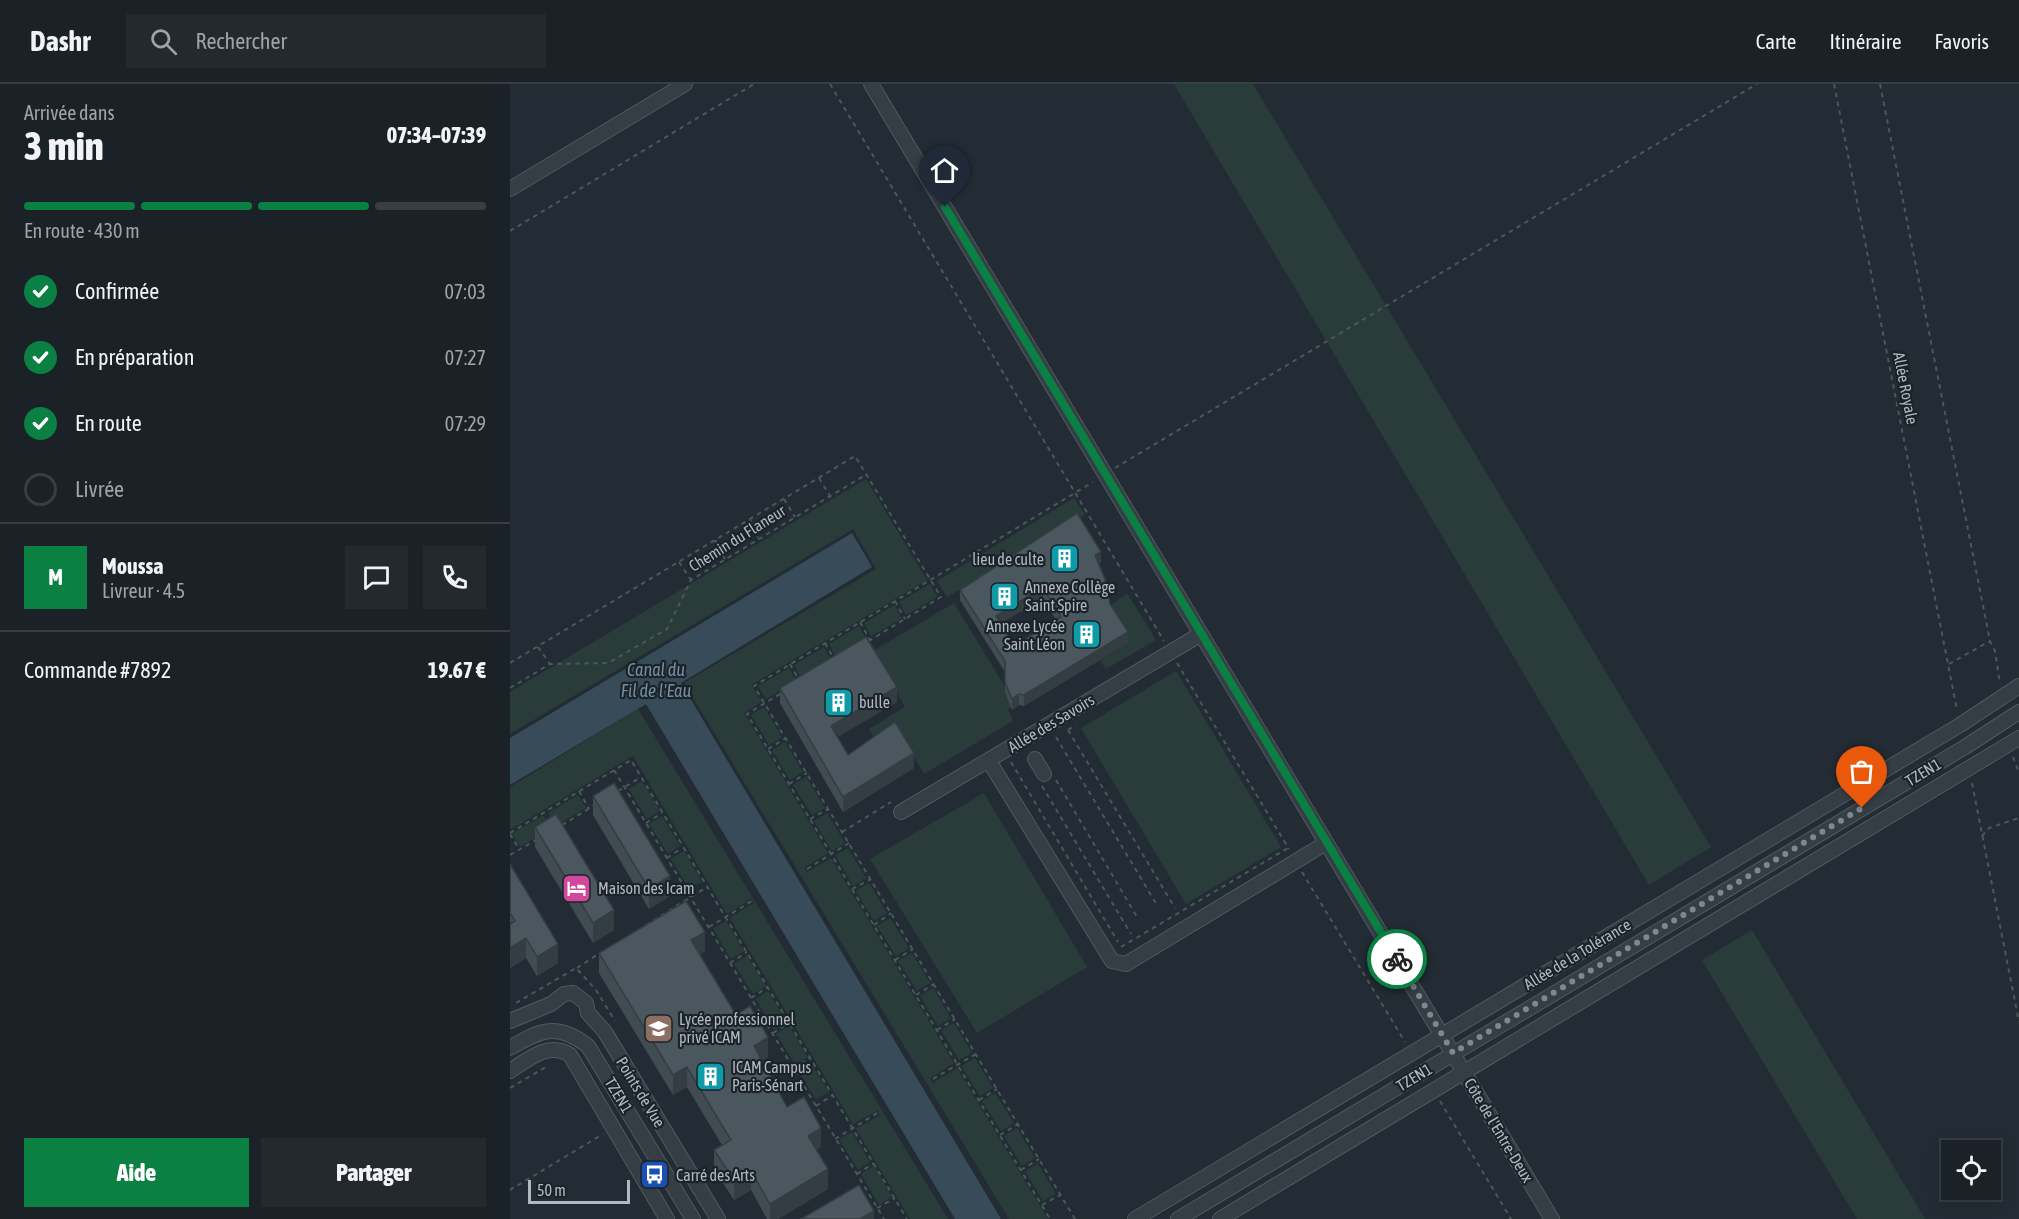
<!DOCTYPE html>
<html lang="fr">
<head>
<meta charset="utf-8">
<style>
  :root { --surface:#1a2127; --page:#23292f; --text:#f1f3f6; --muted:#9fa3a7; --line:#383e44; --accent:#0b8043 }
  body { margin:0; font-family:"Asap Condensed",sans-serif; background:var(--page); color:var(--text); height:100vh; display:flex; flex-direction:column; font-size:22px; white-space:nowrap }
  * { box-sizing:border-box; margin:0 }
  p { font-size:20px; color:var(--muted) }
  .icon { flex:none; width:33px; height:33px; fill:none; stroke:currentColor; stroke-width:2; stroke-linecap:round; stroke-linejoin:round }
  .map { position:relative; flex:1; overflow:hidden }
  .panel { display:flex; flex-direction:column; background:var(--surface); width:510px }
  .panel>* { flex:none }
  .tools { position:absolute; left:1431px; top:1056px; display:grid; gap:12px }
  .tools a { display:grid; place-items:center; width:60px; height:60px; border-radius:0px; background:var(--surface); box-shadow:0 3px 15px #0003,0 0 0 2px var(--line); font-size:30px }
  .scale { position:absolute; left:18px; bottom:15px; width:102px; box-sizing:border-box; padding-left:6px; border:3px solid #b0b9c1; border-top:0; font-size:16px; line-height:21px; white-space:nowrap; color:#b0b9c1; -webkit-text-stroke:4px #1b2329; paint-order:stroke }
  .pin { position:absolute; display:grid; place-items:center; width:51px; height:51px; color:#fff; margin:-62px -26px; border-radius:50% 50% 50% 0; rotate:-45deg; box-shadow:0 0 6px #0007 }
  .pin .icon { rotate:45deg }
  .courier { position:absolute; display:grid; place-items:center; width:60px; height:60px; margin:-30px; border:4px solid #0b8043; border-radius:50%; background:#fff; color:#222; box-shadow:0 2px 8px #0007 }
  .headline em { font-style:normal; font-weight:800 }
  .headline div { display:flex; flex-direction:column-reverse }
  .headline { display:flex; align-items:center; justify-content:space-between; height:102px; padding:0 24px }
  h1 { font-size:39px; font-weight:800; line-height:45px }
  .bar { display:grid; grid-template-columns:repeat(4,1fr); gap:9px 6px; align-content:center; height:72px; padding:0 24px }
  .bar i { height:8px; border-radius:4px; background:var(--line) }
  .bar .active { background:var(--accent) }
  .bar p { grid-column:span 4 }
  .line { display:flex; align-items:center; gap:15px; padding:0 24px; border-top:2px solid var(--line) }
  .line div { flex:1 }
  .round { display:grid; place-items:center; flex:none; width:63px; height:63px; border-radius:0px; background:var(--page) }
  ol { padding:0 24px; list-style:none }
  li { display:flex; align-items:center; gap:18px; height:66px }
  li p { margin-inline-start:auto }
  li .icon { padding:6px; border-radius:50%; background:var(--accent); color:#fff; stroke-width:4 }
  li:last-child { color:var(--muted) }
  li i { width:33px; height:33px; border:3px solid var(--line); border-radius:50% }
  .cta { display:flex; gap:12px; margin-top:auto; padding:12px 24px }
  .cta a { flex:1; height:69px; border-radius:0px; background:var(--accent); color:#fff; font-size:24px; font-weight:800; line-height:69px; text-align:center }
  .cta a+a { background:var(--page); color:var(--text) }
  header { display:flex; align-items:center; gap:36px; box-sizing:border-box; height:84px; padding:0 30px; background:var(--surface); border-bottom:2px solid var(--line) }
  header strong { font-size:28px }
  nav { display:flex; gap:33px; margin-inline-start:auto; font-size:21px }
  .search { width:420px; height:54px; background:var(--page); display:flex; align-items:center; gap:15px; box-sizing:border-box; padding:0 21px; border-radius:0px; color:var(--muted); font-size:22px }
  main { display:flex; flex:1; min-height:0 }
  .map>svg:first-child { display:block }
  .green { fill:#2a3c3a }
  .water { fill:#384b59 }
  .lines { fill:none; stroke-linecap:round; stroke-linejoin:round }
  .minor-casing { stroke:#50595f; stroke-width:16 }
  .path { stroke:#485959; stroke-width:2; stroke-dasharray:4.5 4.5; stroke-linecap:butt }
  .minor { stroke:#363e45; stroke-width:14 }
  .wall { fill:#404b52; fill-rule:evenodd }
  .shaded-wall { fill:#343d42 }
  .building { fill:#4b575f; stroke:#343d42; stroke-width:1.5; fill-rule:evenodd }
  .done { stroke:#7f8890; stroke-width:6; stroke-dasharray:0 10.8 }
  .route { stroke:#0b8043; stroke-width:8 }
  .labels { text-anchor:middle; stroke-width:4.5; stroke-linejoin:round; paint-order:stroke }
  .street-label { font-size:16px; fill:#b0b9c1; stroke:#1b2329 }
  .poi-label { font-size:16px; fill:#b0b9c1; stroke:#1b2329; text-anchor:start }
  .water-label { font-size:18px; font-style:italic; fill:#748ea1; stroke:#1b2329 }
</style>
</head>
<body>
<header>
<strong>Dashr</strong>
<div class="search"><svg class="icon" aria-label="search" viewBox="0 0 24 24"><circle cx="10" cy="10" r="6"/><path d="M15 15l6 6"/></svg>Rechercher</div>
<nav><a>Carte</a><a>Itinéraire</a><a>Favoris</a></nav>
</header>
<main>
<section class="panel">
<div class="headline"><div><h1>3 min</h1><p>Arrivée dans</p></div><em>07:34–07:39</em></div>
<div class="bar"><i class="active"></i><i class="active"></i><i class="active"></i><i></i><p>En route · 430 m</p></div>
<ol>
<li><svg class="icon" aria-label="check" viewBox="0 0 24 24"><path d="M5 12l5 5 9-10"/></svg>Confirmée<p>07:03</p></li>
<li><svg class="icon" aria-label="check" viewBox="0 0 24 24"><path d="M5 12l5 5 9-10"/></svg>En préparation<p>07:27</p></li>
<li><svg class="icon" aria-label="check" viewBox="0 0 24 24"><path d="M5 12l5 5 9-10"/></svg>En route<p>07:29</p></li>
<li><i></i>Livrée</li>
</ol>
<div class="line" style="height:108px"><b class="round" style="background:var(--accent);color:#fff">M</b><div><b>Moussa</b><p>Livreur · 4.5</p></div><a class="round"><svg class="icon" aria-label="chat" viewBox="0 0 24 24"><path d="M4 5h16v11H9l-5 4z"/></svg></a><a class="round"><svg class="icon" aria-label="phone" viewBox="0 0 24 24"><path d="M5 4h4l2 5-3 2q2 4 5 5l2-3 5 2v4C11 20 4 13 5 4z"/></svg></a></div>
<div class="line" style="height:78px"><div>Commande #7892</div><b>19.67 €</b></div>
<div class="cta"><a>Aide</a><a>Partager</a></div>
</section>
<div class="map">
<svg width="1509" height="1135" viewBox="0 0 1509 1135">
  <rect width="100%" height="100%" fill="#232c34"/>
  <path class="green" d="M664,0H743L1201,763L1139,801Z
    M356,395L417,496L241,601L252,618L234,629L318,769L294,784L297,788L321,774L444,979L420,994L423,999L447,984L538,1135H499L174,599L366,485L343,445L0,650V608Z
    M564,414L575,431L437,513L427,497Z
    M420,500L427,513L396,531L389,518Z
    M617,509L646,556L596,585L590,577L618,559L600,531L601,521Z
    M444,519L506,621L498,625L503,637L414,690L389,647L368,660L359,645L395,623L363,567Z
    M385,521L392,535L361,552L354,539Z
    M349,542L357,556L326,573L319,560Z
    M314,563L322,577L291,594L284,581Z
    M279,584L286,597L256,615L248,602Z
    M666,587L771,763L676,820L571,644Z
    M254,623L272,653L259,661L241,631Z
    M128,625L438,1135H400L346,1045L370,1031L368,1026L343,1040L220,834L244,819L241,815L217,830L123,672L0,746V703Z
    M275,658L293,688L280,696L262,666Z
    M296,693L315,724L302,731L283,701Z
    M132,697L150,727L137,735L119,705Z
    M474,709L577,883L467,949L360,775Z
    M68,711L76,724L45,742L38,729Z
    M317,729L335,759L322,767L304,737Z
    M33,731L41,745L10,763L2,750Z
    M152,732L170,762L158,770L139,740Z
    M338,764L356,794L343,802L325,771Z
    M174,767L192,798L179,805L161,775Z
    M359,799L377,829L364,837L346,807Z
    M380,834L399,864L386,872L367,842Z
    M216,837L234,867L221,875L203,845Z
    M1242,846L1415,1135H1347L1192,876Z
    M402,869L420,899L407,907L388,877Z
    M237,872L256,902L243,910L224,880Z
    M423,904L441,934L428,942L410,912Z
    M258,907L277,938L264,946L246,915Z
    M444,939L462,969L449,976L431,946Z
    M279,942L298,973L285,980L266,950Z
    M465,974L483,1004L470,1012L451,982Z
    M300,978L319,1008L306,1015L287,985Z
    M485,1009L504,1039L491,1047L472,1017Z
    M507,1044L525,1074L512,1082L494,1052Z
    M342,1048L360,1078L348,1086L329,1055Z
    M528,1080L546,1110L533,1117L515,1087Z
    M364,1082L382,1113L369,1121L351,1090Z"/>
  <path class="water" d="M342,449L362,483L171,599L491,1135H445L136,620L0,701V654Z"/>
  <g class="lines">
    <defs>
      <path id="minor" d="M361,0L1042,1135
        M0,105L175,0
        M525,675L534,690
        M479,677L602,877L616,880L816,759
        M391,728L691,550
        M0,937L41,920L54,910L63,909L76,919L78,929L95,948L208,1135
        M0,964C30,946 47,938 78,962L183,1135
        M0,987C19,975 39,957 60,971L157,1135
        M625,1135L1450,641L1509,602
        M668,1135L1455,663L1509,628
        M710,1135L1509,654"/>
    </defs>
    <use href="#minor" class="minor-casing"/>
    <path class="path" d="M320,0L654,557
      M1324,0L1447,626
      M1370,0L1480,557L1485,567L1490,600
      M0,147L244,0
      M605,384L1247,0
      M309,394L320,412
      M274,415L285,433
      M240,436L248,454
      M205,456L215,475
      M169,478L181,496
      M385,517L395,535
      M350,538L360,556
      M315,559L324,575
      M28,563L40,580
      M0,579L345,372L431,513L357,558
      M667,579L779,765
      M280,580L289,596
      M1439,580L1480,557
      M0,604L40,580L98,579L157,545L181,496L357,390
      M270,610L237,630L540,1135
      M558,646L566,641
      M558,646L665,824
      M546,653L647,821
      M258,665L276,654
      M1503,673L1509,689
      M501,678L608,858
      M104,686L374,1135
      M546,696L627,833
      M1462,699L1509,938
      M279,700L297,689
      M532,702L621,850
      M69,707L79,725
      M108,707L131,693
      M300,735L318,725
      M136,739L152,729
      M52,741L85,721
      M332,748L381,718
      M0,749L121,676L397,1135
      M0,750L9,765
      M1472,752L1479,744L1509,734
      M0,771L26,756
      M157,774L172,764
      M297,785L339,759
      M792,788L895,958
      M342,805L361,795
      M364,841L381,829
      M199,843L242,817
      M128,846L197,803
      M611,863L778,764
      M385,876L403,865
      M220,879L237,868
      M67,884L90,869
      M406,911L424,900
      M241,914L258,903
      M6,919L66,884L86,906L105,937
      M427,946L445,935
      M263,949L279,939
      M283,984L300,974
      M423,995L466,970
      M0,1004L36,983
      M469,1016L487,1005
      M930,1017L1001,1135
      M306,1022L323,1011
      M490,1051L508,1040
      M325,1055L369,1028
      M511,1086L529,1075
      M347,1090L364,1079
      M0,1106L93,1050
      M532,1121L550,1111
      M367,1124L385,1114
      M565,1135L244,602L583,398"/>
    <use href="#minor" class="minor"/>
  </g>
  <path class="wall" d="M591,478L589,480L600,520L618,559L514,622L509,621L502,626L495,608V588L450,516V506ZM533,514L546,536L504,562L490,540Z
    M270,604L387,618L327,653L338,671L404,684L333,728L270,619Z
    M83,712L160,812L139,825L83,731Z
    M25,743L104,846L83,859L25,763Z
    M0,780L48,879L27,892L16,874L0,884Z
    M195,867L189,871L226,931L258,973L252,977L277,1023L311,1063L306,1066L318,1105L268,1135H257L241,1106L224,1116L204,1085V1066L212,1061L177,1003L163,1011L89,889V869Z"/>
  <path class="shaded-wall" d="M591,468V478L585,482V471Z
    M533,503V514L486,542V532Z
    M618,548V559L514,622V611Z
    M387,603V618L321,657V642Z
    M509,610V621L502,626V615Z
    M404,669V684L333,728V713Z
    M160,792V812L139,825V805Z
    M104,826V846L83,859V839Z
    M195,848V867L181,876V856Z
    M16,854V874L0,884V864Z
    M48,860V879L27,892V873Z
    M258,953V973L244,981V962Z
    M177,983V1003L163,1011V991Z
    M311,1044V1063L298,1071V1052Z
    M318,1085V1105L268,1135H260V1120Z
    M241,1087V1106L224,1116V1096Z
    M364,1127V1135H350Z"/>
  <path class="building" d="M567,429L591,468L585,471L595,495L600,520L618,548L514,611L509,610L502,615L495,598V577L450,506ZM533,503L551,533L504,562L486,532Z
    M356,553L387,603L321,642L338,671L385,638L404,669L333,713L270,604Z
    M104,699L160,792L139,805L83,712Z
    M46,730L104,826L83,839L25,743Z
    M0,780L48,860L27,873L16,854L0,864V840L5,837L0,829Z
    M176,817L195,848L181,856L226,931L240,922L258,953L244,962L277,1023L294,1013L311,1044L298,1052L318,1085L260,1120L241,1087L224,1096L204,1066L221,1056L177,983L163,991L89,869Z
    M349,1101L364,1127L350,1135H291Z"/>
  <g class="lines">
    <path class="done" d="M887,875L943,969L1352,724"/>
    <path class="route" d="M435,123L887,875"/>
  </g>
  <defs>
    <symbol id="building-square" viewBox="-11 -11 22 22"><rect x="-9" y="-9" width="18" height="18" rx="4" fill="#0f9aa8" stroke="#1b2329"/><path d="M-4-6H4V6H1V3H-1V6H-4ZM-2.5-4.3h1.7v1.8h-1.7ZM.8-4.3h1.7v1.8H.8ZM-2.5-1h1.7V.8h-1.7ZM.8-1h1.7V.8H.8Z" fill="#fff"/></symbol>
    <symbol id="hotel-square" viewBox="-11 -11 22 22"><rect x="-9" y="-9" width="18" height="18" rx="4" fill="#d1479c" stroke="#1b2329"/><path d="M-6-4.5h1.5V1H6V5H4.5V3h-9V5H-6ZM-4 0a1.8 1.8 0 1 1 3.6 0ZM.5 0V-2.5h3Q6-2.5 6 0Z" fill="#fff"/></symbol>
    <symbol id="school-square" viewBox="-11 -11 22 22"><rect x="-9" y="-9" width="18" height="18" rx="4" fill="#8d6e63" stroke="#1b2329"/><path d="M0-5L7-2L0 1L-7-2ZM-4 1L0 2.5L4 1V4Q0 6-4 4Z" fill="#fff"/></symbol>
    <symbol id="bus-square" viewBox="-11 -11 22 22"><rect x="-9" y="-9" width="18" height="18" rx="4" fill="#1a4fb4" stroke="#1b2329"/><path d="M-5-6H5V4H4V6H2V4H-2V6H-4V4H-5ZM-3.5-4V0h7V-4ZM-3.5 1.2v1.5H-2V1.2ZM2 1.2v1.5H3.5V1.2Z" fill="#fff"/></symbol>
  </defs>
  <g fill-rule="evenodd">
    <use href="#building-square" x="538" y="458" width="33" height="33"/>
    <use href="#building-square" x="478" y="496" width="33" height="33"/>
    <use href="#building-square" x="560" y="534" width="33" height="33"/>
    <use href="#building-square" x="312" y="602" width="33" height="33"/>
    <use href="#hotel-square" x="50" y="788" width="33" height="33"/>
    <use href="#school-square" x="132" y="928" width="33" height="33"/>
    <use href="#building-square" x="184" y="976" width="33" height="33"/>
    <use href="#bus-square" x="128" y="1074" width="33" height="33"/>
  </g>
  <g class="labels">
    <g class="street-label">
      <text transform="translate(1396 304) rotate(79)" y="6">Allée Royale</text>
      <text transform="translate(227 454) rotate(-32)" y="6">Chemin du Flaneur</text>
      <text transform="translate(541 639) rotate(-31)" y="6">Allée des Savoirs</text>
      <text transform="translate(1413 688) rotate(-31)" y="6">TZEN1</text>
      <text transform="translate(1067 870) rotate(-31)" y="6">Allée de la Tolérance</text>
      <text transform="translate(904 993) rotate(-31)" y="6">TZEN1</text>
      <text transform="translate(131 1008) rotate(59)" y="6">Points de Vue</text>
      <text transform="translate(109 1011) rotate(59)" y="6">TZEN1</text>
      <text transform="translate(989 1046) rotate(59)" y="6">Côte de l'Entre-Deux</text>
    </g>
    <g class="poi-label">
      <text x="534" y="481" text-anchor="end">lieu de culte</text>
      <text x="515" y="509">Annexe Collège<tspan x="515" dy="18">Saint Spire</tspan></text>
      <text x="555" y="548" text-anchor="end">Annexe Lycée<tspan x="555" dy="18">Saint Léon</tspan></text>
      <text x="349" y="624">bulle</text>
      <text x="88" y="810">Maison des Icam</text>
      <text x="169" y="941">Lycée professionnel<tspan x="169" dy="18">privé ICAM</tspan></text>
      <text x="222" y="989">ICAM Campus<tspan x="222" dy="18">Paris-Sénart</tspan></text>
      <text x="166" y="1097">Carré des Arts</text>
    </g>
    <g class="water-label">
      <text x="146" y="592">Canal du<tspan x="146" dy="21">Fil de l'Eau</tspan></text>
    </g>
  </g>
</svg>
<div class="tools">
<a><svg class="icon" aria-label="locate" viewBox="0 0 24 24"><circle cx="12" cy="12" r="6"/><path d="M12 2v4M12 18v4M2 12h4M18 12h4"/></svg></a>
</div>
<div class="scale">50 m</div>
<div class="pin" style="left:1352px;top:724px;background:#ea580c"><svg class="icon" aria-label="bag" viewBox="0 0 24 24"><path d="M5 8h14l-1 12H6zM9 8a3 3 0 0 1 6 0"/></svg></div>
<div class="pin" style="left:435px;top:123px;background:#1f2937"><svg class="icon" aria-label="home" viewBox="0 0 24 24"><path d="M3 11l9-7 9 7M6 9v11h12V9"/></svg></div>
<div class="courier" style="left:887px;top:875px"><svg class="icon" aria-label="bike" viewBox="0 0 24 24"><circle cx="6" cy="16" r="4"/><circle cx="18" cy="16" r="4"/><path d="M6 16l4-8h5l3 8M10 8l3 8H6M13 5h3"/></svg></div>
</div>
</main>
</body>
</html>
